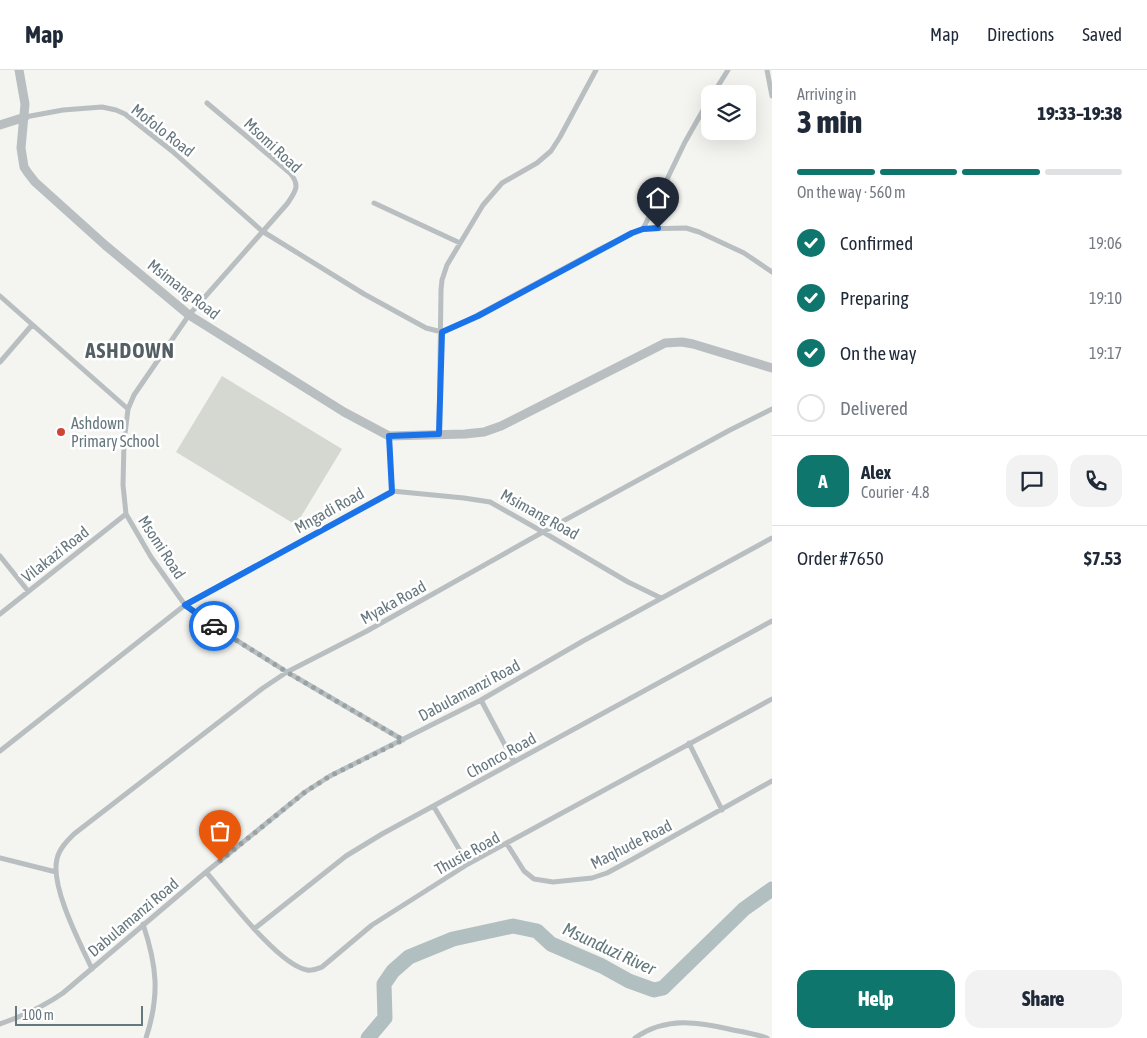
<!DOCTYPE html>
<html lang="en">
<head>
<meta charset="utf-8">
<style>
  :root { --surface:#fff; --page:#f2f2f3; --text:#1f2937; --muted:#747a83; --line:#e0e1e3; --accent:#0f766e }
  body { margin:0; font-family:"Asap Condensed",sans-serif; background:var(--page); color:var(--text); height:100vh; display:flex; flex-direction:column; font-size:19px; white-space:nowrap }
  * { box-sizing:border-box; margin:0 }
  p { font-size:16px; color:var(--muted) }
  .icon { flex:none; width:28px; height:28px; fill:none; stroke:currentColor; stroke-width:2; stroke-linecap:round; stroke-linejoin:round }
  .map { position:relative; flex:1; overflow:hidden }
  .details { display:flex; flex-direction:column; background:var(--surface); width:375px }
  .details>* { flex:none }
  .fabs { position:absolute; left:701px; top:15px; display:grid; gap:10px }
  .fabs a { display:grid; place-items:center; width:55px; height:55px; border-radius:10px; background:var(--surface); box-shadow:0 5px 20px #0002; font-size:25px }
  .scale { position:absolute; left:15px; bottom:12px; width:128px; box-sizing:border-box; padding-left:5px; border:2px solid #66777e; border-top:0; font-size:14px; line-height:18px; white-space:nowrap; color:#66777e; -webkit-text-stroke:4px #fff; paint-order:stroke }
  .pin { position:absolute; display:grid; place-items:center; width:42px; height:42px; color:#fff; margin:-51px -21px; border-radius:50% 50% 50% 0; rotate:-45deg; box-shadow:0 0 5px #0007 }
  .pin .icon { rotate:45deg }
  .courier { position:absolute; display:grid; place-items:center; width:50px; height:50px; margin:-25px; border:4px solid #1a73e8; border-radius:50%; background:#fff; color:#222; box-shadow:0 1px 6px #0007 }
  .summary em { font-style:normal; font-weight:800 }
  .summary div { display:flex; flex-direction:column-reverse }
  .summary { display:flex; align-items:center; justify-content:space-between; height:85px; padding:0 25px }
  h1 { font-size:32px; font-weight:800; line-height:38px }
  .bar { display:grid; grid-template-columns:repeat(4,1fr); gap:8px 5px; align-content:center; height:60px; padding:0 25px }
  .bar i { height:6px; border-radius:4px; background:var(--line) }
  .bar .selected { background:var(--accent) }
  .bar p { grid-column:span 4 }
  .line { display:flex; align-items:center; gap:12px; padding:0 25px; border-top:1px solid var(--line) }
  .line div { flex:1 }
  .round { display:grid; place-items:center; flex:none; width:52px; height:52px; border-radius:15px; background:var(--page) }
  ol { padding:0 25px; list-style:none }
  li { display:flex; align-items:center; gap:15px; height:55px }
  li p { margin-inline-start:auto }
  li .icon { padding:5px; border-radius:50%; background:var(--accent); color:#fff; stroke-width:4 }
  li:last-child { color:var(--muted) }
  li i { width:28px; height:28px; border:2px solid var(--line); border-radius:50% }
  .cta { display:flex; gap:10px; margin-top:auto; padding:10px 25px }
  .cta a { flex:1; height:58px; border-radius:15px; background:var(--accent); color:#fff; font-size:20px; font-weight:800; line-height:58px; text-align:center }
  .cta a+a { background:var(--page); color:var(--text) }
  header { display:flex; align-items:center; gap:30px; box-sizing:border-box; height:70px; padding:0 25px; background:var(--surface); border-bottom:1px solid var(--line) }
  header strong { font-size:24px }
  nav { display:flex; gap:28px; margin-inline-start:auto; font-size:18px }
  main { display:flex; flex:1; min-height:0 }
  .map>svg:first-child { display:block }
  .garden { fill:#d4d8d0 }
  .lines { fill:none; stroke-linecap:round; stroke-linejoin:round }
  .river { stroke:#b2bfc1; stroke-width:15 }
  .minor { stroke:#b9bec0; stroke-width:5 }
  .tertiary { stroke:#b9bec0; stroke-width:9 }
  .done { stroke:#98a3a6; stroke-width:5; stroke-dasharray:0 9 }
  .route { stroke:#1a73e8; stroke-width:6 }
  .poi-dot { fill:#ce4537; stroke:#fff; stroke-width:2 }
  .labels { text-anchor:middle; stroke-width:5; stroke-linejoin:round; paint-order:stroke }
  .street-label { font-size:16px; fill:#66777e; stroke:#fff }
  .poi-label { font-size:16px; fill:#66777e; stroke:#fff; text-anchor:start }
  .water-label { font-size:18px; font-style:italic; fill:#63787b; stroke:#fff }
  .district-label { font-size:21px; font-weight:bold; letter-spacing:1px; fill:#535f64; stroke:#fff }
</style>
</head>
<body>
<header>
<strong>Map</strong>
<nav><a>Map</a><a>Directions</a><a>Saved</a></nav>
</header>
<main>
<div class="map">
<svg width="772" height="968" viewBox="0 0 772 968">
  <rect width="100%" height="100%" fill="#f4f4f1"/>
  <path class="garden" d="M222,306L342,379L296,455L176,382Z"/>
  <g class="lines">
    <path class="river" d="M368,968L385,948L384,914L393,901L409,887L453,869L513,856L537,861L551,874L602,896L629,911L654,920L663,918L744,839L772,819"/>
    <path class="minor" d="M767,0L772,26
      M713,24L728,0
      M207,33L290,103C301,116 295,122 287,134L189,245L134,325L128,339L124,372L123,415L126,444L151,487L185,535L217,558L287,602L403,670
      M25,47L63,40L102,37L116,40L125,44L172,81L262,161L364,224L426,258L442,262
      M374,133L460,173
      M643,159L685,72L710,28
      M0,226L128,339
      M442,262L463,253L598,180L632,163L643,159L686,158L699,162L744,183L772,202
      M0,292L32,255
      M439,364L441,220L442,210L447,195L483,135L502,113L537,93L551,81L560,67L596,0
      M389,366L392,421
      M392,421L464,428L490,432L543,462L628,512L661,528
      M0,486L28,521
      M0,544L126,444
      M481,630L514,692
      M689,673L722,740
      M0,681L185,535L392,421
      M434,737L468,794
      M507,774L524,801L534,809L553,812L592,808L607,803L633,789L772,711
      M0,788L56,802
      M206,802C226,825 278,895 307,900C313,901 317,899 322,897L372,855L468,794L772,629
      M143,854C157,896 160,925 146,968
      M254,859L346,786L382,764L772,551
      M92,899C80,873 50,816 57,789C59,779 67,771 74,764L263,618L287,602L367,561L543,462L730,360L772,339
      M0,954C23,946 43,937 63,923L206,802L305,722L330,706L481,630L583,571L772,468
      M635,968C666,946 698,952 733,960C744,962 756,964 767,968"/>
    <path class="tertiary" d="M19,0L25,34L21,78L24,97L28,103L35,112L105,175L189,245L344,342L389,366L465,364L484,362L501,356L665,273L682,272L693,274L772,298
      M0,55L25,47"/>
  </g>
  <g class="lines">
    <path class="done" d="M214,556L287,602L403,670L330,706L305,722L220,791"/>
    <path class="route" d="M214,556L185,535L392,422L389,366L439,364L442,262L478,246L632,163L643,159L658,158"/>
  </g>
  <circle class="poi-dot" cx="61" cy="362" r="5"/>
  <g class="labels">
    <g class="street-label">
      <text transform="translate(163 60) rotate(38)" y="6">Mofolo Road</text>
      <text transform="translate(273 75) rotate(43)" y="6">Msomi Road</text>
      <text transform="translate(184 219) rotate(38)" y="6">Msimang Road</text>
      <text transform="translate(329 440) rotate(-29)" y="6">Mngadi Road</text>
      <text transform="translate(540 444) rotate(29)" y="6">Msimang Road</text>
      <text transform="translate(162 477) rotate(57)" y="6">Msomi Road</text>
      <text transform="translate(55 484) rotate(-38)" y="6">Vilakazi Road</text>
      <text transform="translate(393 532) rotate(-29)" y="6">Myaka Road</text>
      <text transform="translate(469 620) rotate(-28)" y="6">Dabulamanzi Road</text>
      <text transform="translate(501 685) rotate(-29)" y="6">Chonco Road</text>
      <text transform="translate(631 774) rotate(-27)" y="6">Maqhude Road</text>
      <text transform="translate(467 783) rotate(-29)" y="6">Thusie Road</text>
      <text transform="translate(133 847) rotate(-40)" y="6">Dabulamanzi Road</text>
    </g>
    <g class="poi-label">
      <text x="71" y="359">Ashdown<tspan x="71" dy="18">Primary School</tspan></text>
    </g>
    <g class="water-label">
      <text transform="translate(609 879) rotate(25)" y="6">Msunduzi River</text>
    </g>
    <g class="district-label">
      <text x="130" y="288">ASHDOWN</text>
    </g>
  </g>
</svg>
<div class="fabs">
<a><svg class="icon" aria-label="layers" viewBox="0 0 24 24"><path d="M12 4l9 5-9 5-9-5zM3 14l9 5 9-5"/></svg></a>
</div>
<div class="scale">100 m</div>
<div class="pin" style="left:220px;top:791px;background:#ea580c"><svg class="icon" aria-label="bag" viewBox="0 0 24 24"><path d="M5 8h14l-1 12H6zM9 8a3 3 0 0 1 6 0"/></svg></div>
<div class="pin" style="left:658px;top:158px;background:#1f2937"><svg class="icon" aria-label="home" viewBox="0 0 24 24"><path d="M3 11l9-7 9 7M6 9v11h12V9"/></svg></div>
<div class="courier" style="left:214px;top:556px"><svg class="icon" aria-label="car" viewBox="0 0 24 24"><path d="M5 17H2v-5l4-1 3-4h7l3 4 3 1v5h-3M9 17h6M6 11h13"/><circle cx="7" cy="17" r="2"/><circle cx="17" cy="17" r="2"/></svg></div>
</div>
<section class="details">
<div class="summary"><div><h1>3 min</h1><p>Arriving in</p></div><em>19:33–19:38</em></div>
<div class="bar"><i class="selected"></i><i class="selected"></i><i class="selected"></i><i></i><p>On the way · 560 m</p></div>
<ol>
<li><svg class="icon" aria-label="check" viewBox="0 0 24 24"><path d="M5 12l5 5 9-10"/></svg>Confirmed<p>19:06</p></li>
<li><svg class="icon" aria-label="check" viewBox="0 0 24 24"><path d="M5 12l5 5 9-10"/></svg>Preparing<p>19:10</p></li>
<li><svg class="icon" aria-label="check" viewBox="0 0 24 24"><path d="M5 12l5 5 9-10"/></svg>On the way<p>19:17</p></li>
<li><i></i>Delivered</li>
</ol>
<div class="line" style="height:90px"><b class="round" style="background:var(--accent);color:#fff">A</b><div><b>Alex</b><p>Courier · 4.8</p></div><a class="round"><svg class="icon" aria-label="chat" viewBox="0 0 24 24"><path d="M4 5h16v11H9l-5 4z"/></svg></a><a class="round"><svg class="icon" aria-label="phone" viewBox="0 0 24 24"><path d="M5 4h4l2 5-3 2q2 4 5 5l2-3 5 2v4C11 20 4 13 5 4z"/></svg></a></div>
<div class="line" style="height:65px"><div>Order #7650</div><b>$7.53</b></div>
<div class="cta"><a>Help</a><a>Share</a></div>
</section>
</main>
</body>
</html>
